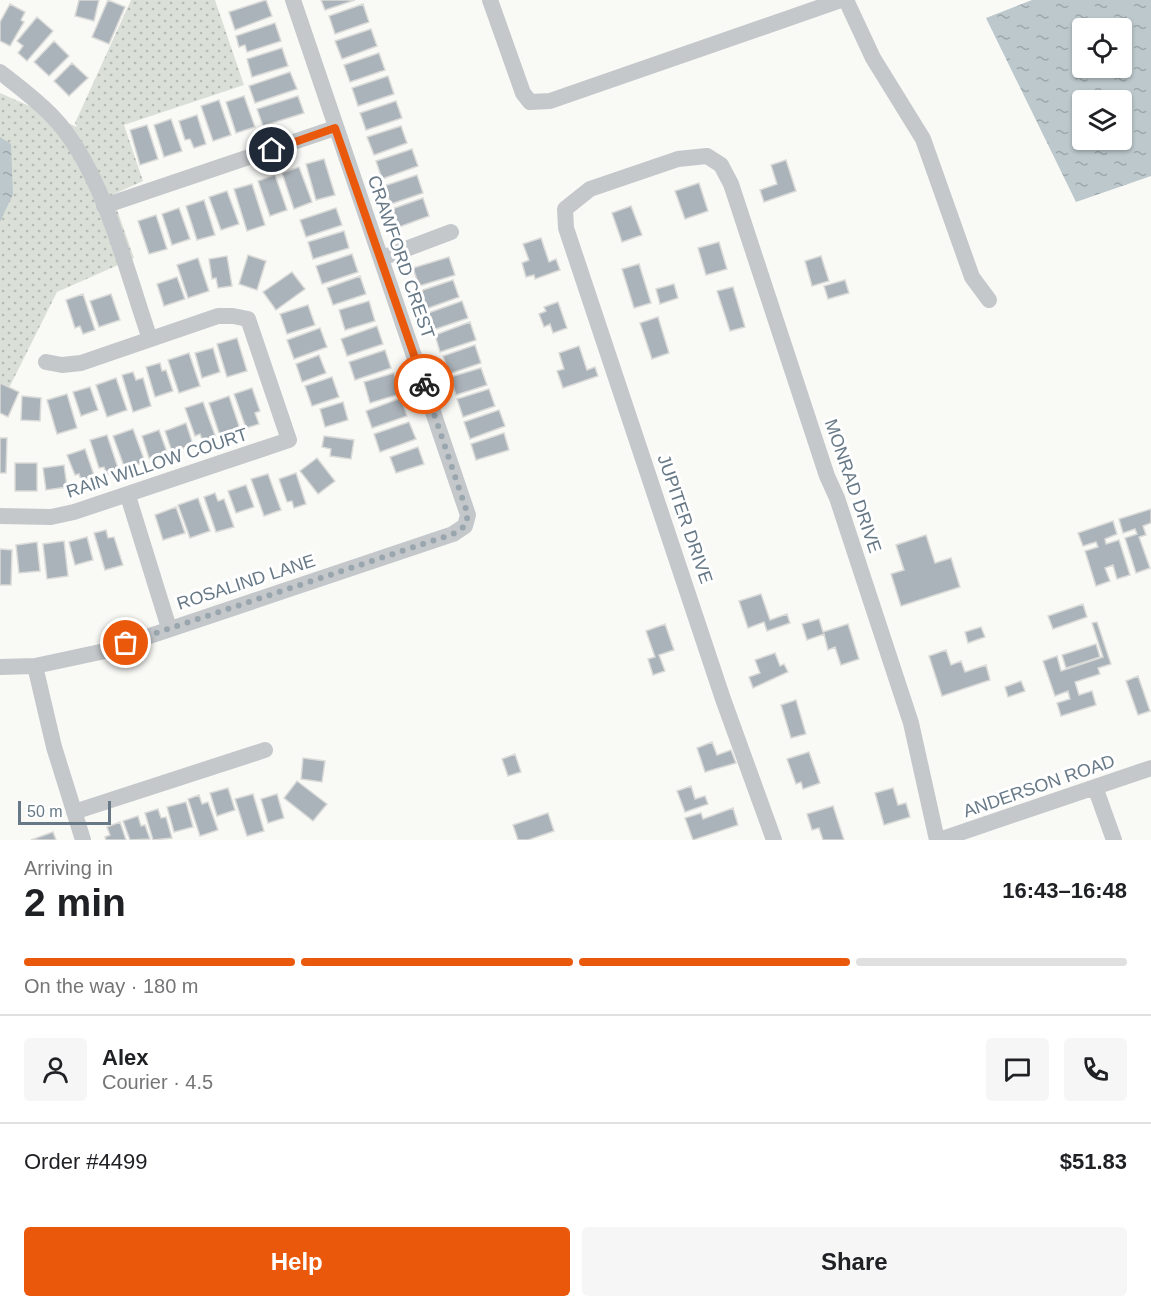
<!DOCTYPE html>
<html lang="en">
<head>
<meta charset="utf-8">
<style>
  :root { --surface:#fff; --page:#f6f6f6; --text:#202124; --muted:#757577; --line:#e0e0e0; --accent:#ea580c }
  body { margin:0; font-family:Arial,sans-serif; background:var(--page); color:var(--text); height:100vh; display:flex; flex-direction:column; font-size:22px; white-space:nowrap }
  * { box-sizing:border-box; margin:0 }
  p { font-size:20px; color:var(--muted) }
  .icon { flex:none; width:33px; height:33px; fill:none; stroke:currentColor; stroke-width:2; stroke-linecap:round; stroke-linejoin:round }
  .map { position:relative; height:840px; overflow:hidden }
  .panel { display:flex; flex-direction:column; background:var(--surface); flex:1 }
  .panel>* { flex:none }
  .tools { position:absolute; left:1072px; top:18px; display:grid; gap:12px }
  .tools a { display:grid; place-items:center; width:60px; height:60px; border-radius:6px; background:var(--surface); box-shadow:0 2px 4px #0004; font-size:30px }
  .scale { position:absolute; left:18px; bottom:15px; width:93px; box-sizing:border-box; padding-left:6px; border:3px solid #677987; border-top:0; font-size:16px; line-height:21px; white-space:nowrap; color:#677987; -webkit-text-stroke:4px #fff; paint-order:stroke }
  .pin { position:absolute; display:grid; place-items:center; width:51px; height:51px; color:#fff; margin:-26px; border:3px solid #fff; border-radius:50%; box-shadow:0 2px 6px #0007 }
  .courier { position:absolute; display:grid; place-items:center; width:60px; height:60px; margin:-30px; border:4px solid #ea580c; border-radius:50%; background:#fff; color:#222; box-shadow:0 2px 8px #0007 }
  .head em { font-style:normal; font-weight:700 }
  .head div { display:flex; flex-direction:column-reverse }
  .head { display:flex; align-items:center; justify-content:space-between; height:102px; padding:0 24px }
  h1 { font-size:39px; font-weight:700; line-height:45px }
  .bar { display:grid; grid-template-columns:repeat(4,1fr); gap:9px 6px; align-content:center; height:72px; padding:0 24px }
  .bar i { height:8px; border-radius:4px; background:var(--line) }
  .bar .on { background:var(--accent) }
  .bar p { grid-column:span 4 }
  .line { display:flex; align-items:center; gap:15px; padding:0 24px; border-top:2px solid var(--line) }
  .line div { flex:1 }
  .round { display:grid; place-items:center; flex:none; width:63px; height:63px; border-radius:6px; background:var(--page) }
  .cta { display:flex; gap:12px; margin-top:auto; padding:12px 24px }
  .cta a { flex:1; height:69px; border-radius:6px; background:var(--accent); color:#fff; font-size:24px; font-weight:700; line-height:69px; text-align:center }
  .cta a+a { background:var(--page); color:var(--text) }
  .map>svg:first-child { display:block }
  .grass { fill:url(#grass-dots) }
  .water { fill:url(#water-ripples); fill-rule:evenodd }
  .building { fill:#aab3b9; stroke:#dadad8; stroke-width:1.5 }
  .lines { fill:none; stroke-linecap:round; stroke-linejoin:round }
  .minor { stroke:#c4c8cb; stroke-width:16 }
  .done { stroke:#9aa6ae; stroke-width:6; stroke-dasharray:0 10.8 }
  .route { stroke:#ea580c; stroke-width:8 }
  .labels { text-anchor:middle; stroke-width:6; stroke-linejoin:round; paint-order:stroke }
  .street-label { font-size:18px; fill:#677987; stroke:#fff }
</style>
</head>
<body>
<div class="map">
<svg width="1151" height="840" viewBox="0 0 1151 840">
  <defs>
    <pattern id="grass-dots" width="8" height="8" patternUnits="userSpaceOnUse" patternTransform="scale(1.5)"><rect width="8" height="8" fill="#dae0d7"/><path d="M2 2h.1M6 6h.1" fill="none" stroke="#b5bab4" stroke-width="1.8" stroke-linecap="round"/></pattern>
    <pattern id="water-ripples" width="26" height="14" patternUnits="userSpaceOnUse" patternTransform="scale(1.5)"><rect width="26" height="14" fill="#bcc8cc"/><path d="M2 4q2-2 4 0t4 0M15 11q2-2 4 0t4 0" fill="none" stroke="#9da7ab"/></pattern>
  </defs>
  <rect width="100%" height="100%" fill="#f9f9f6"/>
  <path class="grass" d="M131,0H215L244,85L124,125L143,181L112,195L134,258L57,292L0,406V93L77,127L75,123Z"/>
  <path class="water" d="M1032,0H1151V176L1076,202L986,18ZM1083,28H1122V68H1083ZM1083,100H1122V140H1083Z
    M0,137L11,144L13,194L0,222Z"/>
  <path class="building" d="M79,0H99L94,21L75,16Z
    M108,0L125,7L109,44L92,37Z
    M266,0L272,16L235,30L229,12Z
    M321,0H355L325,10Z
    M10,4L25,12L21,20L24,22L10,46L0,41V22Z
    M363,4L369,22L335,34L329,16Z
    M37,17L53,31L27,61L18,53L23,46L17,41Z
    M275,23L281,41L247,52L245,45L239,47L236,36Z
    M371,29L377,46L342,59L335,41Z
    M54,41L69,56L49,76L34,62Z
    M282,48L288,66L252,77L247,59Z
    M379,53L385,70L350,82L344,65Z
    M72,63L88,78L69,96L54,81Z
    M290,72L297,89L255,103L249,86Z
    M388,76L394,94L358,106L352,88Z
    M244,96L255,127L236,133L226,102Z
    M298,96L304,113L263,126L257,109Z
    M219,100L231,135L213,141L201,106Z
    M396,101L402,118L366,130L360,113Z
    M197,115L206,144L194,148L190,139L185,140L179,121Z
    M171,119L182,151L164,157L154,125Z
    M147,125L158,159L140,165L130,130Z
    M401,126L407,143L374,155L367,137Z
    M412,149L418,166L382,179L376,161Z
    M324,159L335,195L316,200L306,164Z
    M786,160L796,191L764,202L760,190L777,184L771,165Z
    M299,167L312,202L294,209L282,173Z
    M275,175L287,210L270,216L258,181Z
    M417,175L423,193L391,204L384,186Z
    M699,183L708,211L685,219L675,191Z
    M252,184L265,225L247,231L234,189Z
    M227,191L239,224L221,230L209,197Z
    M423,198L429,216L399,227L392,209Z
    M204,200L215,235L197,240L186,206Z
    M631,206L642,235L622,242L612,213Z
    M179,208L190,239L172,245L162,214Z
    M336,208L342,225L306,237L300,220Z
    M156,215L167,249L149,254L138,221Z
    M344,231L349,248L313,259L308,242Z
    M541,238L549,262L556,259L560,270L535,279L534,275L526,277L522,263L529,260L523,244Z
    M719,242L727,269L706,275L698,248Z
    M352,254L358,272L322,284L316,266Z
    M248,255L266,261L257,290L239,284Z
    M227,256L232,286L218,288L216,278L212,279L209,259Z
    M821,256L829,281L812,286L805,261Z
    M449,257L455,275L419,286L413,268Z
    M198,258L209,291L188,298L177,265Z
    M639,264L651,303L634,308L622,269Z
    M292,272L305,289L276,310L263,292Z
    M360,276L366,294L333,305L327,288Z
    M177,277L185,299L164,306L157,284Z
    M453,280L459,297L426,309L420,291Z
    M845,280L849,293L828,299L824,286Z
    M674,284L678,298L660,304L656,289Z
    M733,287L745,327L730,331L717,291Z
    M83,294L95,330L83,334L80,326L75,328L66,300Z
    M111,294L120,320L99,327L90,301Z
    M369,301L375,321L345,330L339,310Z
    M462,301L468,318L433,330L428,313Z
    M558,302L567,328L553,333L550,324L544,327L539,314L546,311L544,307Z
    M308,305L315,325L287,334L280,314Z
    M658,317L669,353L652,359L640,323Z
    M470,322L476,340L440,352L435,335Z
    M377,326L383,344L347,356L341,339Z
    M320,328L327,347L294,359L287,340Z
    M237,338L247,371L227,377L217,344Z
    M475,345L481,363L449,374L443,356Z
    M579,346L587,370L595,367L598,376L563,388L557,371L564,369L559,353Z
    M213,348L220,372L202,378L195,353Z
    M385,350L391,368L355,380L349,362Z
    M189,353L200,386L179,393L168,360Z
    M319,355L326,373L302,382L296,364Z
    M160,363L162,371L166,370L173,391L155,397L146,367Z
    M481,368L487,385L456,395L450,377Z
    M133,372L136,380L143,378L151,406L133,412L122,375Z
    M394,373L400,394L370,403L364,382Z
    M332,377L339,397L312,406L305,386Z
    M116,378L127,410L107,417L96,385Z
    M0,383L19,392L8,417L0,413Z
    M90,387L98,410L81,416L73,392Z
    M252,388L260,411L255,413L259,424L246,428L234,394Z
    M489,389L495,406L463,417L457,399Z
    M67,394L77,428L57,434L47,400Z
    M22,396L41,398L40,421L21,420Z
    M229,396L240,429L220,436L209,403Z
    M401,398L407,416L372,428L366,411Z
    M203,402L216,438L203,442L200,434L195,436L185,408Z
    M343,402L348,420L325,427L320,409Z
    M499,410L505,426L470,439L464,422Z
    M409,422L416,439L380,452L374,434Z
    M186,423L193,445L172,452L165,431Z
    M133,429L145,462L125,469L113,436Z
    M159,430L167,452L149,458L142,436Z
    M504,433L509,450L476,460L471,444Z
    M107,435L119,471L107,475L104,467L99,468L90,440Z
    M324,436L354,440L351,459L330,456L331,449L322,447Z
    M0,438H7L6,473H0Z
    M418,447L424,464L396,473L390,457Z
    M85,449L95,478L82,483L79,474L75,475L67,455Z
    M317,458L335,481L318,494L300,471Z
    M15,463H37V491H15Z
    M64,465L67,487L46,490L43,468Z
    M296,473L306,504L294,508L292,501L287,502L279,479Z
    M268,474L281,510L264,516L251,479Z
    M246,485L254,507L236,513L228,491Z
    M215,493L218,501L224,499L234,527L216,532L204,497Z
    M198,498L210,531L190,538L178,505Z
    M176,507L185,533L163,540L155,515Z
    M1151,509V523L1143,526L1146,535L1139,537L1150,568L1136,573L1125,538L1137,534L1135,529L1123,533L1119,519Z
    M1113,521L1117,534L1105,539L1106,544L1119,540L1130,575L1117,579L1113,565L1105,568L1110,581L1096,586L1085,551L1098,547L1096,542L1083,546L1078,533Z
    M106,530L108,538L114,537L123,565L105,570L94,533Z
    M926,535L935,563L951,558L960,587L901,606L891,574L904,570L896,545Z
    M87,537L93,560L75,565L69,542Z
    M64,541L68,576L47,579L43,544Z
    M37,542L40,571L19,573L16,545Z
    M0,549L12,550L11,585H0Z
    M761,594L770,620L787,614L790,623L767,631L764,622L748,628L739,601Z
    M1083,604L1087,617L1053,629L1048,616Z
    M819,619L823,632L848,624L859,659L841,665L835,647L828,650L824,634L807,640L802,624Z
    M1097,622L1111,664L1098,668L1100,674L1075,682L1079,695L1092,691L1096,705L1061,716L1057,703L1070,699L1068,691L1055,696L1043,661L1057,656L1061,671L1103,657L1092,623Z
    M665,624L674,650L659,655L665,671L653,675L648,659L655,657L646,631Z
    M981,627L985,637L968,643L965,632Z
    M1096,644L1100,657L1066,668L1062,655Z
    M946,650L951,665L961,661L965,672L986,665L990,680L942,696L929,656Z
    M775,653L780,666L784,664L788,672L753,688L749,677L760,673L755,660Z
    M1138,676L1150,711L1138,715L1126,681Z
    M1021,681L1025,691L1008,697L1005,687Z
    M796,700L806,734L791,738L781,705Z
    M712,742L717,755L731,750L736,763L705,772L697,748Z
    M809,752L820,783L803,789L801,782L796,784L787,759Z
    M515,754L521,772L508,776L502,759Z
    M303,758L325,761L322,782L301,779Z
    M297,781L327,804L313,821L284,798Z
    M691,786L695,799L705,796L708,804L685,812L677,791Z
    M228,788L235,810L217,816L210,793Z
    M893,788L898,805L906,803L910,817L884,825L875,793Z
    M253,794L264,831L247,836L235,799Z
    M277,794L284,818L268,823L261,799Z
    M199,795L202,804L208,802L218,830L200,836L188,799Z
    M186,802L193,827L174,832L167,807Z
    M833,806L844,840H823L819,828L812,830L807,814Z
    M733,808L738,825L693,840L685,818L701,813L703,819Z
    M158,809L161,818L166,817L172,838L153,840L145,813Z
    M548,813L554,831L528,840H518L513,825Z
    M138,816L141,826L145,825L150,839L130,840L123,821Z
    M120,822L126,840H106L105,837L110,835L107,827Z
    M53,832L56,840H31Z"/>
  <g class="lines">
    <path class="minor" d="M490,0L523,93L530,102L550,101L841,0
      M846,0L873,58L923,139L972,277L989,300
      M0,72C18,86 37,100 53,117C103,169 126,271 150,339
      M104,206L335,128
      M382,258L451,232
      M128,496L169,628
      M0,516L51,517L74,512L289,440L248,319L233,316H218L81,363L62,365L46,362
      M35,666L54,747L83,840
      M0,667L35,666L105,651L453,534L465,526L468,515L293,0
      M1095,787L1114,840
      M74,812L265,750
      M774,840L723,699L566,228L565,209L590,189L678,159L707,156L721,165L731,184L827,476L837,498L911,723L937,840
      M939,840L1151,768"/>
  </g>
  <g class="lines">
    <path class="done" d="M126,643L453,534L465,526L468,515L424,384"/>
    <path class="route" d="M272,150L335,128L424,384"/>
  </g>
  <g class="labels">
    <g class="street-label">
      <text transform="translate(401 257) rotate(71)" y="6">CRAWFORD CREST</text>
      <text transform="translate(157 463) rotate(-18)" y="6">RAIN WILLOW COURT</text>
      <text transform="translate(853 486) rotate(71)" y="6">MONRAD DRIVE</text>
      <text transform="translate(685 519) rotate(71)" y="6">JUPITER DRIVE</text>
      <text transform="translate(246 582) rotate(-18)" y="6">ROSALIND LANE</text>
      <text transform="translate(1039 786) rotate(-19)" y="6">ANDERSON ROAD</text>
    </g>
  </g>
</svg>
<div class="tools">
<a><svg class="icon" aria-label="locate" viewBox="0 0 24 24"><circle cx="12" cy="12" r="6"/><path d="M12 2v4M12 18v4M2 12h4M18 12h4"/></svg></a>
<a><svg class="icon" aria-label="layers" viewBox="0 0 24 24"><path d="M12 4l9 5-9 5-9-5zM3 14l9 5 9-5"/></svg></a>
</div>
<div class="scale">50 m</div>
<div class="pin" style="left:126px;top:643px;background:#ea580c"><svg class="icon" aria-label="bag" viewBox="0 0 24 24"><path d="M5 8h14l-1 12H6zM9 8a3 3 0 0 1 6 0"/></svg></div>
<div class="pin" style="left:272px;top:150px;background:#1f2937"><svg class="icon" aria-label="home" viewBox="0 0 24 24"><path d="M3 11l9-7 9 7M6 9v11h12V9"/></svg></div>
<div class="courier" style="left:424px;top:384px"><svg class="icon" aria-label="bike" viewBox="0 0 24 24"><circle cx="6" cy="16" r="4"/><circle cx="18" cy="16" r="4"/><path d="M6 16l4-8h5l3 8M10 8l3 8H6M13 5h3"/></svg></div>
</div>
<section class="panel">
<div class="head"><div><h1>2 min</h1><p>Arriving in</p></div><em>16:43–16:48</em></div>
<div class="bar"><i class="on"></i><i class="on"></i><i class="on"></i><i></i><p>On the way · 180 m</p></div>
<div class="line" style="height:108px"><a class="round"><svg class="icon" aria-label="person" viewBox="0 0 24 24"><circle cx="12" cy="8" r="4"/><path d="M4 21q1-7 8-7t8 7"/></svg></a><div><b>Alex</b><p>Courier · 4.5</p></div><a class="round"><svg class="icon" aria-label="chat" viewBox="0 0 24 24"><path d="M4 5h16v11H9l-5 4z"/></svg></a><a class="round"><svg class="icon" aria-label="phone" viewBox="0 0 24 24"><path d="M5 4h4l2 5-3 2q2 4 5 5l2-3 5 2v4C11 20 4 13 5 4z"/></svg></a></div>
<div class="line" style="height:78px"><div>Order #4499</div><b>$51.83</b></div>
<div class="cta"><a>Help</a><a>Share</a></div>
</section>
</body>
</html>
